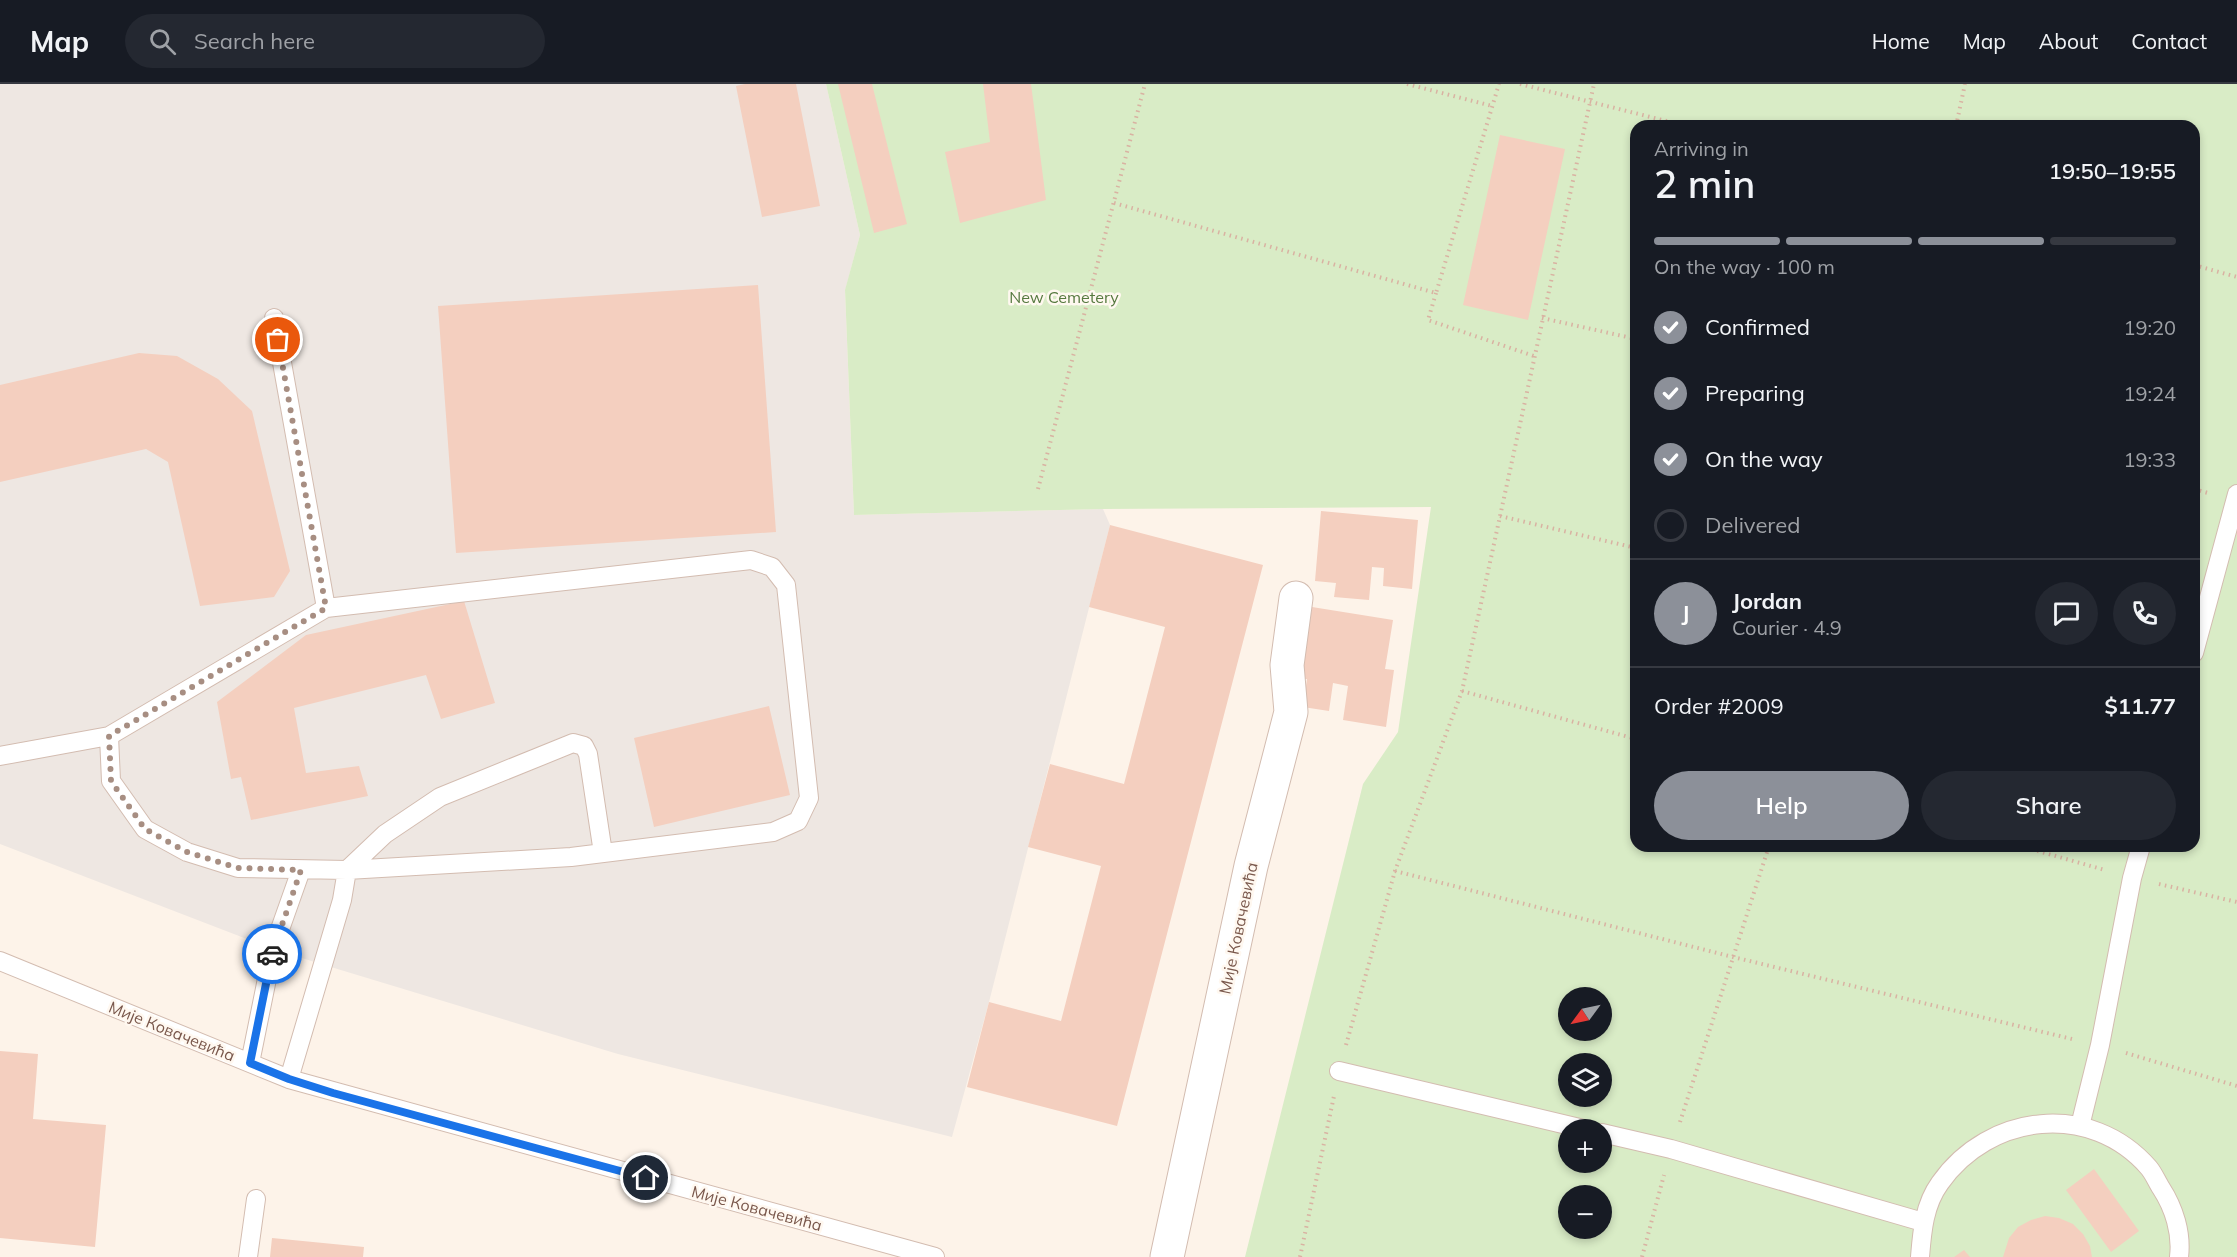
<!DOCTYPE html>
<html lang="en">
<head>
<meta charset="utf-8">
<style>
  :root { --surface:#171b24; --page:#242831; --text:#f1f3f6; --muted:#9ea1a6; --line:#363941; --accent:#8c9099 }
  body { margin:0; font-family:Mulish,sans-serif; background:var(--page); color:var(--text); height:100vh; display:flex; flex-direction:column; font-size:22px; white-space:nowrap }
  * { box-sizing:border-box; margin:0 }
  p { font-size:20px; color:var(--muted) }
  .icon { flex:none; width:33px; height:33px; fill:none; stroke:currentColor; stroke-width:2; stroke-linecap:round; stroke-linejoin:round }
  .map { position:relative; flex:1; overflow:hidden }
  .side { position:absolute; left:1630px; top:36px; width:570px; height:732px; display:flex; flex-direction:column; background:var(--surface); border-radius:18px; box-shadow:0 3px 9px #0003 }
  .side>* { flex:none }
  .needle { width:39px; rotate:237deg }
  .controls { position:absolute; left:1558px; top:903px; display:grid; gap:12px }
  .controls a { display:grid; place-items:center; width:54px; height:54px; border-radius:50%; background:var(--surface); box-shadow:0 3px 9px #0003; font-size:30px }
  .pin { position:absolute; display:grid; place-items:center; width:51px; height:51px; color:#fff; margin:-26px; border:3px solid #fff; border-radius:50%; box-shadow:0 2px 6px #0007 }
  .courier { position:absolute; display:grid; place-items:center; width:60px; height:60px; margin:-30px; border:4px solid #1a73e8; border-radius:50%; background:#fff; color:#222; box-shadow:0 2px 8px #0007 }
  .overview em { font-style:normal; font-weight:600 }
  .overview div { display:flex; flex-direction:column-reverse }
  .overview { display:flex; align-items:center; justify-content:space-between; height:102px; padding:0 24px }
  h1 { font-size:39px; font-weight:600; line-height:45px }
  .bar { display:grid; grid-template-columns:repeat(4,1fr); gap:9px 6px; align-content:center; height:72px; padding:0 24px }
  .bar i { height:8px; border-radius:4px; background:var(--line) }
  .bar .current { background:var(--accent) }
  .bar p { grid-column:span 4 }
  .line { display:flex; align-items:center; gap:15px; padding:0 24px; border-top:2px solid var(--line) }
  .line div { flex:1 }
  .round { display:grid; place-items:center; flex:none; width:63px; height:63px; border-radius:32px; background:var(--page) }
  ol { padding:0 24px; list-style:none }
  li { display:flex; align-items:center; gap:18px; height:66px }
  li p { margin-inline-start:auto }
  li .icon { padding:6px; border-radius:50%; background:var(--accent); color:#fff; stroke-width:4 }
  li:last-child { color:var(--muted) }
  li i { width:33px; height:33px; border:3px solid var(--line); border-radius:50% }
  .cta { display:flex; gap:12px; margin-top:auto; padding:12px 24px }
  .cta a { flex:1; height:69px; border-radius:36px; background:var(--accent); color:#fff; font-size:24px; font-weight:600; line-height:69px; text-align:center }
  .cta a+a { background:var(--page); color:var(--text) }
  header { display:flex; align-items:center; gap:36px; box-sizing:border-box; height:84px; padding:0 30px; background:var(--surface); border-bottom:2px solid var(--line) }
  header strong { font-size:28px }
  nav { display:flex; gap:33px; margin-inline-start:auto; font-size:21px }
  .search { width:420px; height:54px; background:var(--page); display:flex; align-items:center; gap:15px; box-sizing:border-box; padding:0 21px; border-radius:33px; color:var(--muted); font-size:22px }
  .map>svg:first-child { display:block }
  .industrial { fill:#eee7e2 }
  .green { fill:#d9ecc6; fill-rule:evenodd }
  .building { fill:#f4cfbf }
  .lines { fill:none; stroke-linecap:round; stroke-linejoin:round }
  .lane-casing { stroke:#d3bcb0; stroke-width:20 }
  .street-casing { stroke:#d3bcb0; stroke-width:35 }
  .path { stroke:#d9b2a2; stroke-width:4; stroke-dasharray:1.5 4.5; stroke-linecap:butt }
  .lane { stroke:#fff; stroke-width:18 }
  .street { stroke:#fff; stroke-width:33 }
  .done { stroke:#a78e82; stroke-width:6; stroke-dasharray:0 10.8 }
  .route { stroke:#1a73e8; stroke-width:8 }
  .labels { text-anchor:middle; stroke-width:5; stroke-linejoin:round; paint-order:stroke }
  .park-label { font-size:16px; fill:#56793f; stroke:#fff8f0 }
  .street-label { font-size:16px; fill:#79574b; stroke:#fff8f0 }
</style>
</head>
<body>
<header>
<strong>Map</strong>
<div class="search"><svg class="icon" aria-label="search" viewBox="0 0 24 24"><circle cx="10" cy="10" r="6"/><path d="M15 15l6 6"/></svg>Search here</div>
<nav><a>Home</a><a>Map</a><a>About</a><a>Contact</a></nav>
</header>
<div class="map">
<svg width="2237" height="1173" viewBox="0 0 2237 1173">
  <rect width="100%" height="100%" fill="#fdf3e9"/>
  <path class="industrial" d="M0,0H826L860,151L845,207L854,431L1103,425L1110,441L989,918L952,1053L618,970L321,880L273,865L0,760Z"/>
  <path class="green" d="M826,0H2237V1173H1245L1363,700L1398,648L1431,423L1103,425L854,431L845,206L860,151ZM1636,42H2194V762H1636ZM1569,914H1602V946H1569ZM1569,980H1602V1012H1569ZM1569,1046H1602V1078H1569ZM1569,1112H1602V1144H1569Z"/>
  <path class="building" d="M745,0H796L820,122L762,133L736,2Z
    M838,0H872L907,140L874,149Z
    M983,0H1031L1046,116L960,139L945,68L990,58Z
    M1500,51L1565,65L1528,236L1463,221Z
    M758,201L776,448L456,469L438,222Z
    M139,269L177,272L218,295L252,327L290,487L274,513L200,522L168,378L146,365L0,398V301Z
    M1321,427L1418,436L1412,505L1383,502L1384,484L1372,483L1369,516L1334,513L1336,499L1315,497Z
    M1110,441L1263,481L1117,1042L967,1003L989,918L1061,937L1101,782L1028,763L1050,680L1124,700L1165,543L1089,523Z
    M464,517L495,619L441,635L426,591L294,624L306,689L359,682L368,712L251,736L241,693L231,695L217,618L306,551Z
    M1312,523L1393,536L1385,585L1394,586L1386,643L1343,636L1348,602L1333,599L1329,627L1303,623L1307,595H1301Z
    M769,622L790,711L654,743L634,654Z
    M0,967L38,970L33,1035L106,1041L95,1163L0,1154Z
    M2094,1085L2139,1147L2111,1168L2066,1106Z
    M2045,1132L2059,1134L2073,1140L2083,1150L2090,1162L2092,1173H2003L2009,1154L2018,1143L2031,1136Z
    M272,1154L364,1163L363,1173H270Z
    M1964,1166L1970,1173H1954Z"/>
  <g class="lines">
    <defs>
      <path id="lane" d="M274,234L326,524
        M2194,569L2237,410
        M0,672L109,652L326,524L751,476L772,483L786,501L809,714L798,737L773,748L571,773L347,786L238,784L187,768L145,745L111,697L109,652
        M0,877L289,995L935,1173
        M250,979L273,865L301,786
        M1339,987L1588,1046
        M289,995L342,816L347,786L385,750L440,713L573,659L584,662L588,670L603,769
        M2080,1042L2100,961L2132,794L2141,762
        M1602,1049L1671,1065L1923,1138
        M248,1173L256,1115
        M1920,1173C1922,1148 1924,1121 1940,1099C1989,1029 2091,1017 2149,1084C2154,1090 2157,1098 2161,1104C2174,1124 2182,1149 2179,1173"/>
      <path id="street" d="M1167,1173L1251,782L1291,628L1287,581L1296,514"/>
    </defs>
    <use href="#lane" class="lane-casing"/>
    <use href="#street" class="street-casing"/>
    <path class="path" d="M1407,0L1492,22
      M1520,0L1686,42
      M1956,42L1965,0
      M1114,119L1436,209L1499,0
      M2194,181L2237,193
      M1436,209L1428,236L1534,272
      M1542,234L1636,255
      M1038,405L1145,0
      M2194,405L2208,409
      M1500,432L1636,464
      M1462,607L1636,655
      M2020,762L2105,786
      M1395,787L1733,873L2072,955
      M2159,800L2237,818
      M1346,961L1395,787L1462,607L1594,0
      M2126,969L2237,1002
      M1680,1038L1769,762
      M1300,1173L1334,1012
      M1642,1173L1664,1091"/>
    <use href="#lane" class="lane"/>
    <use href="#street" class="street"/>
  </g>
  <g class="lines">
    <path class="done" d="M272,870L301,786L238,784L187,768L145,745L111,697L109,652L326,524L278,256"/>
    <path class="route" d="M272,870L250,979L289,995L333,1009L646,1094"/>
  </g>
  <g class="labels">
    <g class="park-label">
      <text x="1064" y="219">New Cemetery</text>
    </g>
    <g class="street-label">
      <text transform="translate(1238 844) rotate(-78)" y="6">Мије Ковачевића</text>
      <text transform="translate(172 947) rotate(22)" y="6">Мије Ковачевића</text>
      <text transform="translate(757 1124) rotate(15)" y="6">Мије Ковачевића</text>
    </g>
  </g>
</svg>
<div class="controls">
<a><svg class="needle" viewBox="-14 -14 28 28"><path d="M0-13l5 13h-10z" fill="#e53935"/><path d="M0 13l5-13h-10z" fill="#9ea1a6"/></svg></a>
<a><svg class="icon" aria-label="layers" viewBox="0 0 24 24"><path d="M12 4l9 5-9 5-9-5zM3 14l9 5 9-5"/></svg></a>
<a>+</a>
<a>−</a>
</div>
<div class="pin" style="left:278px;top:256px;background:#ea580c"><svg class="icon" aria-label="bag" viewBox="0 0 24 24"><path d="M5 8h14l-1 12H6zM9 8a3 3 0 0 1 6 0"/></svg></div>
<div class="pin" style="left:646px;top:1094px;background:#1f2937"><svg class="icon" aria-label="home" viewBox="0 0 24 24"><path d="M3 11l9-7 9 7M6 9v11h12V9"/></svg></div>
<div class="courier" style="left:272px;top:870px"><svg class="icon" aria-label="car" viewBox="0 0 24 24"><path d="M5 17H2v-5l4-1 3-4h7l3 4 3 1v5h-3M9 17h6M6 11h13"/><circle cx="7" cy="17" r="2"/><circle cx="17" cy="17" r="2"/></svg></div>
<section class="side">
<div class="overview"><div><h1>2 min</h1><p>Arriving in</p></div><em>19:50–19:55</em></div>
<div class="bar"><i class="current"></i><i class="current"></i><i class="current"></i><i></i><p>On the way · 100 m</p></div>
<ol>
<li><svg class="icon" aria-label="check" viewBox="0 0 24 24"><path d="M5 12l5 5 9-10"/></svg>Confirmed<p>19:20</p></li>
<li><svg class="icon" aria-label="check" viewBox="0 0 24 24"><path d="M5 12l5 5 9-10"/></svg>Preparing<p>19:24</p></li>
<li><svg class="icon" aria-label="check" viewBox="0 0 24 24"><path d="M5 12l5 5 9-10"/></svg>On the way<p>19:33</p></li>
<li><i></i>Delivered</li>
</ol>
<div class="line" style="height:108px"><b class="round" style="background:var(--accent);color:#fff">J</b><div><b>Jordan</b><p>Courier · 4.9</p></div><a class="round"><svg class="icon" aria-label="chat" viewBox="0 0 24 24"><path d="M4 5h16v11H9l-5 4z"/></svg></a><a class="round"><svg class="icon" aria-label="phone" viewBox="0 0 24 24"><path d="M5 4h4l2 5-3 2q2 4 5 5l2-3 5 2v4C11 20 4 13 5 4z"/></svg></a></div>
<div class="line" style="height:78px"><div>Order #2009</div><b>$11.77</b></div>
<div class="cta"><a>Help</a><a>Share</a></div>
</section>
</div>
</body>
</html>
